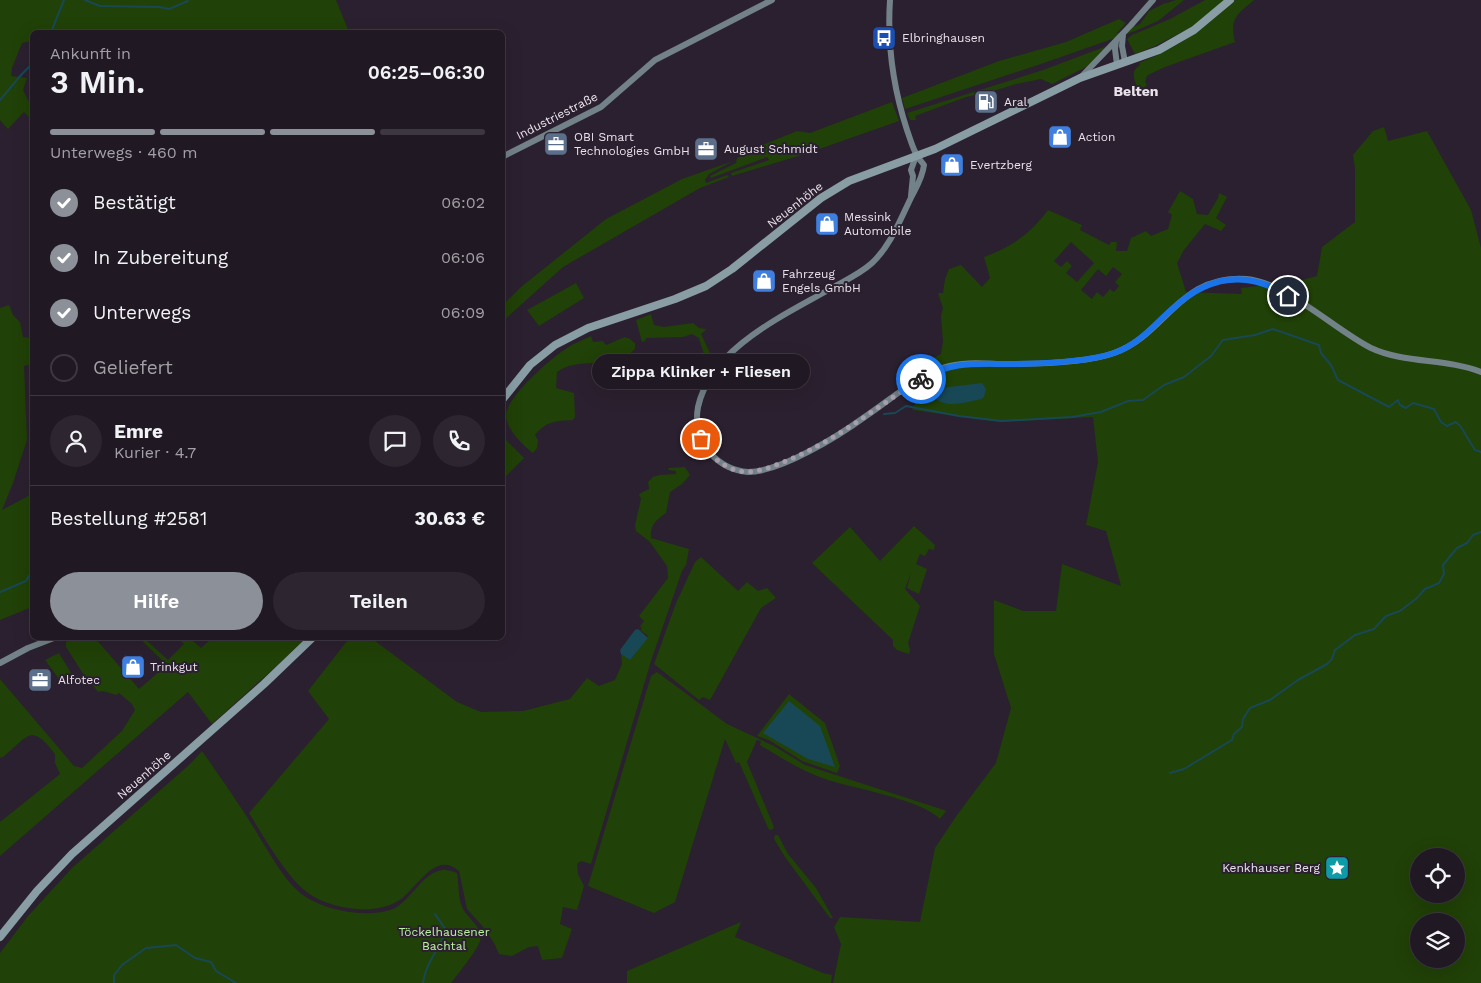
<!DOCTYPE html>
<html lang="de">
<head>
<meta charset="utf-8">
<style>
  :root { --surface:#201823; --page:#2d2530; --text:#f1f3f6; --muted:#a2a0a6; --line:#3d3741; --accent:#8c9099 }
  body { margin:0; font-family:"Work Sans",sans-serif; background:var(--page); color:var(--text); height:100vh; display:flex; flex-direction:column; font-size:19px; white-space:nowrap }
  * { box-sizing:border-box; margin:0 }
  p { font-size:16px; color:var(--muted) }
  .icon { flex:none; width:28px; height:28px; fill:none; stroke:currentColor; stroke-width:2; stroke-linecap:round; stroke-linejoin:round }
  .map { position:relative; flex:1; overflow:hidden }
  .details { position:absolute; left:30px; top:30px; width:475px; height:610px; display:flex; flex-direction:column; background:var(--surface); border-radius:8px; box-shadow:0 5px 20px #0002,0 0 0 1px var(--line) }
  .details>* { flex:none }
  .buttons { position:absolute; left:1410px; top:848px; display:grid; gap:10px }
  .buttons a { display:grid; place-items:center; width:55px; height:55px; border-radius:50%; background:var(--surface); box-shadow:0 5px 20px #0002,0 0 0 1px var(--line); font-size:25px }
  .pin { position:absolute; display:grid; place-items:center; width:42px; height:42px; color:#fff; margin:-21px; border:2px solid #fff; border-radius:50%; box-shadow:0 1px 5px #0007 }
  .courier { position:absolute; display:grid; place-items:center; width:50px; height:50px; margin:-25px; border:4px solid #1a73e8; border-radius:50%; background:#fff; color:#222; box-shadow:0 1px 6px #0007 }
  .bubble { position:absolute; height:35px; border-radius:18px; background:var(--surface); box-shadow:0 5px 20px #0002,0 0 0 1px var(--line); font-size:16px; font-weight:600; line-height:35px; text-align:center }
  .headline em { font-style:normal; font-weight:600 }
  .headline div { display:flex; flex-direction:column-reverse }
  .headline { display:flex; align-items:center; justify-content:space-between; height:85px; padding:0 20px }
  h1 { font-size:32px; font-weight:600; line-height:38px }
  .bar { display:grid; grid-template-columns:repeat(4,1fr); gap:8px 5px; align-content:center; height:60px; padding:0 20px }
  .bar i { height:6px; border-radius:4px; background:var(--line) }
  .bar .active { background:var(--accent) }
  .bar p { grid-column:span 4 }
  .line { display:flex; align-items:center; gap:12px; padding:0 20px; border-top:1px solid var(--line) }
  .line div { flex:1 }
  .round { display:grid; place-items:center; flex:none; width:52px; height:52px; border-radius:26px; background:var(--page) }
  ol { padding:0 20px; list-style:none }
  li { display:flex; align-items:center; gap:15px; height:55px }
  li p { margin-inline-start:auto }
  li .icon { padding:5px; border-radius:50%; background:var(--accent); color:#fff; stroke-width:4 }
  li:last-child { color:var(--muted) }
  li i { width:28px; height:28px; border:2px solid var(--line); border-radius:50% }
  .button { display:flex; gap:10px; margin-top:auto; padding:10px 20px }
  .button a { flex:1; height:58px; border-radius:30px; background:var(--accent); color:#fff; font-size:20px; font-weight:600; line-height:58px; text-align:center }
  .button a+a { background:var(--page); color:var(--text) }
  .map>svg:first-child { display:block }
  .green { fill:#204107; fill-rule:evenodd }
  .water { fill:#184856 }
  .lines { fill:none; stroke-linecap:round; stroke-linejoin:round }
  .stream { stroke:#184856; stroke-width:2 }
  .secondary { stroke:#728288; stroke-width:6 }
  .primary { stroke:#889da4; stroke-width:8 }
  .done { stroke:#a69eaa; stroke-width:5; stroke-dasharray:0 9 }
  .route { stroke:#1a73e8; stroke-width:6 }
  .labels { text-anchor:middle; stroke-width:4; stroke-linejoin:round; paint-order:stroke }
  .poi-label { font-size:12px; fill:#e9e2ec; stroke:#2b202f; text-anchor:start }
  .street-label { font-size:12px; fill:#e9e2ec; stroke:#2b202f }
  .park-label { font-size:12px; fill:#baf29e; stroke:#2b202f }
  .neighbourhood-label { font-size:14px; font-weight:bold; fill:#e9e2ec; stroke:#2b202f }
</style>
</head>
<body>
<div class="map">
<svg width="1481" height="983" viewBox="0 0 1481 983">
  <rect width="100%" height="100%" fill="#2b202f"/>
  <path class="green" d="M0,0H336L349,32H32V41L22,43L12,68L11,76L27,78L23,90L30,104L32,101V120L24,112L8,129L0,120Z
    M1176,0H1184L1158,21L1135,31L1041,64L905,109L902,98L999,61L1066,42L1119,19L1126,23L1116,34L1140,24L1149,11L1163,4Z
    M1205,0H1225L1195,25L1155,46L1135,54L1127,39L1132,35L1170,19Z
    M1235,0H1254C1237,15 1229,18 1235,42L1165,67L1150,74L1147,76L1145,82L1147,85L1139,91C1135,81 1129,72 1140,65L1139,63C1181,46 1202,30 1235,0Z
    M1107,46L1088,66L1052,84L1041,79L1016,84L990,92L966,97L915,116L916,120H910L907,113L1043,70Z
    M892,102L899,121L805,154L732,176L731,173L769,160L767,157L711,178L710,176L736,163L737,158L750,150L797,131L810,133Z
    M1384,127L1388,141L1427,131L1471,210L1481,248V983H833L841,944L834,927L840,917L920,922L935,848L957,815L996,763L1011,708L994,654V600L1023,611H1056L1062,564L1121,586L1106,531L1086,525L1098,462L1093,417L1001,422L912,410L932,368L928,361L941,354L943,342L941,316L943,308L938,293H943L945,279L949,269L961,265L982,287L990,278L984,257C1012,247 1031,233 1048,210L1082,225L1080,230L1109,245L1111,242H1117L1116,251H1127L1131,238L1146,231L1151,236L1168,229L1172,215L1168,212L1180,191L1193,199L1197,214L1208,215L1218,198L1219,193L1227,197L1216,218L1226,225L1221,231L1205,224L1184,250L1177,263L1186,292L1242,294L1241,288L1295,282L1317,276L1322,247L1355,222V168L1353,155L1373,131ZM1071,242L1094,263L1077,282L1066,273L1072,266L1067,261L1061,267L1054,261ZM1113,267L1122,274L1115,282L1119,286L1114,292L1110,289L1103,297L1097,292L1092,299L1081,290L1098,269L1106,276ZM1419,856H1456V894H1419ZM1419,921H1456V959H1419Z
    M733,161L709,174L705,180L706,183L727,175L729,177L700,188L563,267L503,321V305L521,287L606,219L682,179Z
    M576,283L584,298L539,326L527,310Z
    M9,305L13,315L20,322L23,337L32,338V364L24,366L27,440L13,483L2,510L32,494V607L0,620V308Z
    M651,314L654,325L664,327L693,323L699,328L705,329L706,330L701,334L711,355L712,362H710L705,358L699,338L692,334L683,337L646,338L645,341L642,342L636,320Z
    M591,336L593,342L603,341L606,345L625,337L630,339L635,343V349C614,372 580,355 557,372L556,388L574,393L575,417L573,420C556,421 546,421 535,435L538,440L537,448L533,453C523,445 507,430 506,416C506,397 551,358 567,348C574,343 583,340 591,336Z
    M503,437L524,458L503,479Z
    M685,467L690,475L682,484L670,492L666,513C656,520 650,525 651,538L689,549L686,565L682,571L651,661L591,864L581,861L577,864L578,874L584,886L577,910L563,907L560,924L572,929L562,958L542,960L538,946L529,947L512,956L499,954L494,943L484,928L467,909L459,871C434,849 416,891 398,901C374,916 330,909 308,893C287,878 263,836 249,813L329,719L308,691L347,641L343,638H371L457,702L481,712L523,711L570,699L587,678L599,686L615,680L622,664L621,653L630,660L648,636L640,630L642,628L640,626L644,621L639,616L668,578L667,566L650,542L636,531L635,525L641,499L639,494L649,489L648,482L653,477L659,475L676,474V471L669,470L668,468Z
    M914,526L935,545L934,550L929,549L925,556L920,554L916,564L927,569L919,594L907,588L911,573L905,589L920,606L908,643L910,650L909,654L897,650L893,646V640L812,563L850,527L880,561Z
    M701,557L738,591L747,582L758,591L767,588L776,598L761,608L710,700L703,697L699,700L654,664L676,603L695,562Z
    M71,638H95L139,689L167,665L139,638H144L168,660L184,644L178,638H190L201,648L212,638H306L282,661L212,724L188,692L0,856V822L60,774L55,763V754C31,722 28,736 3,757L0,758V679L74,766L82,768L122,731L135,710L132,704L119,693L116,695L103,691L98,692L91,683H89L66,647V642L71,639Z
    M59,653L71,673L59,679L45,660Z
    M657,672L727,724L774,746L805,765L944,810L946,811L940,819C920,799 856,789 828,780C803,772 782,758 760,745L761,741L756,740V742L747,762L774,827L773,829L769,830L739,762L736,763L725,739L675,902L654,913L588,886L651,676Z
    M789,694L825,723L840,766L837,773L802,761L769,740L757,736Z
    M202,751C221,778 240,805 257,833C269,852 282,877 299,892C320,910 366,919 393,909C411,901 423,871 443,870C447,869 453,872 457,873C459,883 458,895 461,904C465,918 484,926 480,941C478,949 458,974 451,983H0V953L28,916L72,868L190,764Z
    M775,835H778L788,854L816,888L833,918H830L785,857L774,839Z
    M741,922L735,937L823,973L832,975L831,983H627V971Z"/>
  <path class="water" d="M982,383L986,389L984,397L981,399C967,402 944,410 933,396L934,391L941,388Z
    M638,629L648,638L630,660L621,654L620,650L635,630Z
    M789,701L820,726L835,767L808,759L763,733Z"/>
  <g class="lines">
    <path class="stream" d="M85,0L100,6L159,7L169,9L188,1
      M51,32L64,0
      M0,100L21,75L32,64
      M884,414L895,413L906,406L959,416L1001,421L1072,417L1101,412L1128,401L1143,400L1164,385L1184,377L1211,356L1223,340L1255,335L1273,329L1319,345L1321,353L1331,365L1338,380L1389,407L1398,400L1400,405L1406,408L1413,403L1434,409L1441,422L1447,426L1456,422L1461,427L1475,450L1481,452
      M0,592L26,581L32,571
      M1170,773L1184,769L1232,740L1234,734L1242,727L1243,719L1250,708L1270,700L1298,680L1327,664L1332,659L1335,650L1355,635L1374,629L1386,616L1400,611L1417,598L1425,589L1439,583L1444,574L1443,565L1452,554L1457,548L1467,543L1473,535L1481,532
      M114,983V975L122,965L146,948L176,945L195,958L211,962L216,971L236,983
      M423,983C425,964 440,948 446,930L435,914"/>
    <path class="secondary" d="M890,0C887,45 893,87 907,130C912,144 914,154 924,165C922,181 914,190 908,204C898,225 889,247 872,263C860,274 844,281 830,289C783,316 711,348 698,407C695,423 699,441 710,453C720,464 734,471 748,472C781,472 840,435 866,416C890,400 918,375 946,367C966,361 987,364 1008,364C1037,364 1087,363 1114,353C1166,335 1179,274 1246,279C1286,282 1335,330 1371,348C1405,364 1446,358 1481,372
      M1123,34L1122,46L1125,62
      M1116,41L1115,49L1117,65
      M1081,77L1131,25L1153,0
      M502,157L601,107L655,60L772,0
      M911,196L913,176L911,170L916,156
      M0,663L28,648L54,638"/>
    <path class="primary" d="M502,400L530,365L555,345L588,328L675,299L706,286L732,269L821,198L849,181L935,149L1080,78L1159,50L1194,30L1230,0
      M0,937L37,891L72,854L264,684L312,638"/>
  </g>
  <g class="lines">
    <path class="done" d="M701,439C710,458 728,472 749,472C762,471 774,466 786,461C836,441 876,407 921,379"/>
    <path class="route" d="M921,379C951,361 975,364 1009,364C1037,364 1088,362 1114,353C1138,345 1153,326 1171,310C1207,276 1246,269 1288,296"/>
  </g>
  <defs>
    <symbol id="bus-square" viewBox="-11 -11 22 22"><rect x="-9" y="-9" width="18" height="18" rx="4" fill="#1a4fb4" stroke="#2b202f"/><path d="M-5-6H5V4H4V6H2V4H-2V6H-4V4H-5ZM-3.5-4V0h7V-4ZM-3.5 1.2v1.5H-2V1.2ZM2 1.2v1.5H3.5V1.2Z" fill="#fff"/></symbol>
    <symbol id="fuel-square" viewBox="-11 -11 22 22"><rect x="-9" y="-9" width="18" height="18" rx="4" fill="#5c6f8a" stroke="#2b202f"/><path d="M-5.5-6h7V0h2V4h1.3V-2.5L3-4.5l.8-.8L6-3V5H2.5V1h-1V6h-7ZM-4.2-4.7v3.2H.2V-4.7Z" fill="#fff"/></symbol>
    <symbol id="shop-square" viewBox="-11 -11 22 22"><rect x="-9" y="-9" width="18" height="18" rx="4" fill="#3f7fe0" stroke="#2b202f"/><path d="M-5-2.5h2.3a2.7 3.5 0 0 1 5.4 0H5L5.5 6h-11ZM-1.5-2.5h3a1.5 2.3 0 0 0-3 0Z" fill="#fff"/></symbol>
    <symbol id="office-square" viewBox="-11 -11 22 22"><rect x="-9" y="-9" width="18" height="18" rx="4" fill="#5c6f8a" stroke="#2b202f"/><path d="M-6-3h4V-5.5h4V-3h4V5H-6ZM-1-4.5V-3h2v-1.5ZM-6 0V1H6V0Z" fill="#fff"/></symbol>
    <symbol id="sight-square" viewBox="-11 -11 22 22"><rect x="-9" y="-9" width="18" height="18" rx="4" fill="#0f9aa8" stroke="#2b202f"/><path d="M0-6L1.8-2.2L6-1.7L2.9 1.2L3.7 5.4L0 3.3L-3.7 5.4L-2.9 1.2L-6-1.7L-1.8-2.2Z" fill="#fff"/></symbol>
  </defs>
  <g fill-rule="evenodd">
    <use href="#bus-square" x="870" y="24" width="28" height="28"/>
    <use href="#fuel-square" x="972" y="88" width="28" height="28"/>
    <use href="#shop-square" x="1046" y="123" width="28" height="28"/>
    <use href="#office-square" x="542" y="130" width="28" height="28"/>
    <use href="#office-square" x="692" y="135" width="28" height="28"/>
    <use href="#shop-square" x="938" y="151" width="28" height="28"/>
    <use href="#shop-square" x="813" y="210" width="28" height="28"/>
    <use href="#shop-square" x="750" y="267" width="28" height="28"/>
    <use href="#shop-square" x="119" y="653" width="28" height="28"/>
    <use href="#office-square" x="26" y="666" width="28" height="28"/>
    <use href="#sight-square" x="1323" y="854" width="28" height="28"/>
  </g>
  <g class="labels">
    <g class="poi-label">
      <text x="902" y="42">Elbringhausen</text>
      <text x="1004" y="106">Aral</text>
      <text x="574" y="141">OBI Smart<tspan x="574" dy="14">Technologies GmbH</tspan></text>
      <text x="1078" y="141">Action</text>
      <text x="724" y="153">August Schmidt</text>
      <text x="970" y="169">Evertzberg</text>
      <text x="844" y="221">Messink<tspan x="844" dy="14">Automobile</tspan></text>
      <text x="782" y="278">Fahrzeug<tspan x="782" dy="14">Engels GmbH</tspan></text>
      <text x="150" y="671">Trinkgut</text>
      <text x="58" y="684">Alfotec</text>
      <text x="1320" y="872" text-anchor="end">Kenkhauser Berg</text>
    </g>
    <g class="street-label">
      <text transform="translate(557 116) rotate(-27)" y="4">Industriestraße</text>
      <text transform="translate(795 205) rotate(-38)" y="4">Neuenhöhe</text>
      <text transform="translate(144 775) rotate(-41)" y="4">Neuenhöhe</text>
    </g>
    <g class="park-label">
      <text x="444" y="936">Töckelhausener<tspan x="444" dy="14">Bachtal</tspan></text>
    </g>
    <g class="neighbourhood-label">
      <text x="1136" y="96">Belten</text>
    </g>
  </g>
</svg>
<div class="buttons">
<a><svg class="icon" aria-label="locate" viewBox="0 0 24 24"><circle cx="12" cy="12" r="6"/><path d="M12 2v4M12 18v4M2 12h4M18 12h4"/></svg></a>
<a><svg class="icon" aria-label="layers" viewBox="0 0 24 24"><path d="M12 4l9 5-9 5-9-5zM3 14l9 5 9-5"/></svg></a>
</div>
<div class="pin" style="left:701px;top:439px;background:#ea580c"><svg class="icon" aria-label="bag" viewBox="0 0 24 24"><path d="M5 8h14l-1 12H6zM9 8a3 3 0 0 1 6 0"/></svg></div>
<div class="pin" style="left:1288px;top:296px;background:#1f2937"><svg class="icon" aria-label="home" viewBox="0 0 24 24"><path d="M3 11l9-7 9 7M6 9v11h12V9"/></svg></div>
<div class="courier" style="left:921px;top:379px"><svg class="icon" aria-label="bike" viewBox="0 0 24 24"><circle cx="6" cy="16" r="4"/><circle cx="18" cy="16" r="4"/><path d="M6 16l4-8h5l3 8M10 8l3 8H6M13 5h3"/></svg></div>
<div class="bubble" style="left:592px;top:354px;width:218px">Zippa Klinker + Fliesen</div>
<section class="details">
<div class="headline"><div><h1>3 Min.</h1><p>Ankunft in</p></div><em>06:25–06:30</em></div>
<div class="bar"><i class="active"></i><i class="active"></i><i class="active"></i><i></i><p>Unterwegs · 460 m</p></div>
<ol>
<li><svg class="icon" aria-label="check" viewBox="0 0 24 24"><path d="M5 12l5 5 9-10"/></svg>Bestätigt<p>06:02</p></li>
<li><svg class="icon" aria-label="check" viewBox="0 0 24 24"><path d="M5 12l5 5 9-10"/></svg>In Zubereitung<p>06:06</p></li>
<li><svg class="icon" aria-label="check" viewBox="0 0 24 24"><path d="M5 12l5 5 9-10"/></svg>Unterwegs<p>06:09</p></li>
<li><i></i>Geliefert</li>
</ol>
<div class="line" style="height:90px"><a class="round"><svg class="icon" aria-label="person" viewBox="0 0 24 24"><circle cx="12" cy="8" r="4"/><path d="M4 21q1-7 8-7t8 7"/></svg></a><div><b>Emre</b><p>Kurier · 4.7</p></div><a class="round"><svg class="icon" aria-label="chat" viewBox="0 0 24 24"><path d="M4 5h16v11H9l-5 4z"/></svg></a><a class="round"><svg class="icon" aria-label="phone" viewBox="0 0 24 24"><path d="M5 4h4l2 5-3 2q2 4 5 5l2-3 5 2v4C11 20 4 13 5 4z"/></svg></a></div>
<div class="line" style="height:65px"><div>Bestellung #2581</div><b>30.63 €</b></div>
<div class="button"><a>Hilfe</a><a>Teilen</a></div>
</section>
</div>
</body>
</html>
